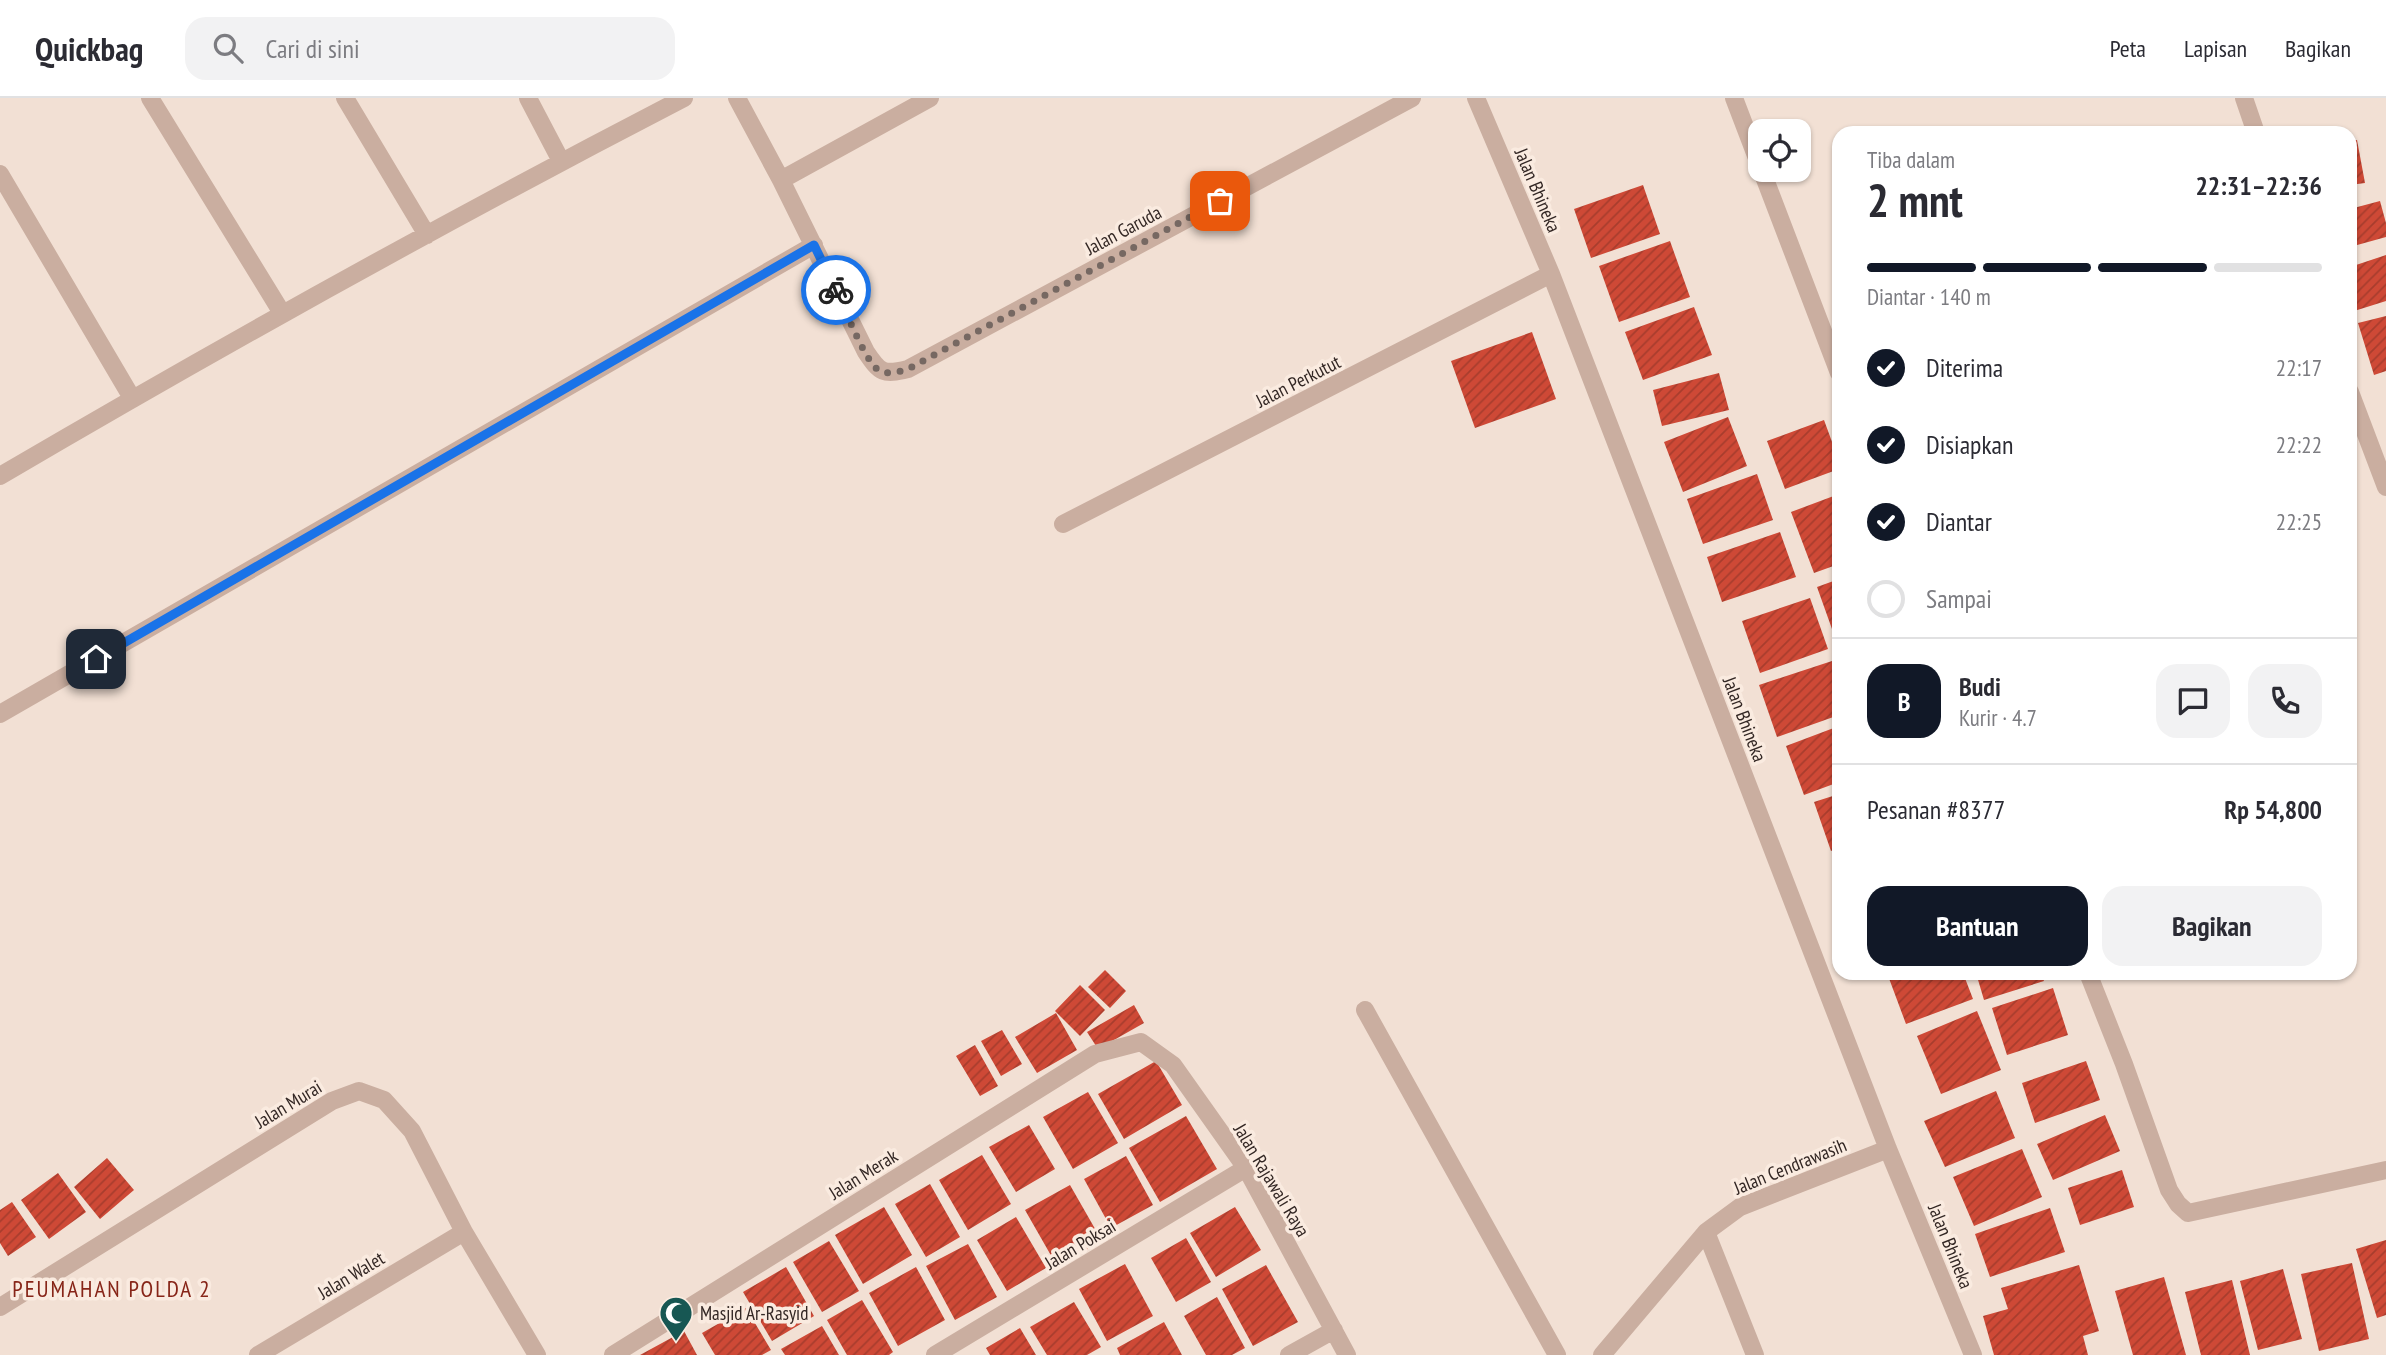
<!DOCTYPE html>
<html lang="id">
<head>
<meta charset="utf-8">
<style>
  :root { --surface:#fff; --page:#f2f2f3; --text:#2b2b33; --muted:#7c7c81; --line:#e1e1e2; --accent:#111827 }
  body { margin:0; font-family:"PT Sans Narrow",sans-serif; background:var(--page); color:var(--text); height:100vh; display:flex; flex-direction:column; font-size:26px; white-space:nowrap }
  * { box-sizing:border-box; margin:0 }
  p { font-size:23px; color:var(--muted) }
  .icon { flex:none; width:38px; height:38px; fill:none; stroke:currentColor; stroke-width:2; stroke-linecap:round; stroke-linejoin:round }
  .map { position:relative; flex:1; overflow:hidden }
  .side { position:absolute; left:1832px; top:28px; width:525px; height:854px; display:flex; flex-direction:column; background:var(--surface); border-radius:21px; box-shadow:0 2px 5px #0004 }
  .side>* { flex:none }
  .fabs { position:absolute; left:1748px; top:21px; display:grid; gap:14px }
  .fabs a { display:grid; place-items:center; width:63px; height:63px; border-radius:14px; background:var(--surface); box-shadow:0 2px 5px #0004; font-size:35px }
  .pin { position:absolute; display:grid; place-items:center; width:60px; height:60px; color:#fff; margin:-30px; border-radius:14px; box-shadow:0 4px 10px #0006 }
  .courier { position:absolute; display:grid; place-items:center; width:70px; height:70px; margin:-35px; border:5px solid #1a73e8; border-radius:50%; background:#fff; color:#222; box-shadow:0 2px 9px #0007 }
  .headline em { font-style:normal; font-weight:700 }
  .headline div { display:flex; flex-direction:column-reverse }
  .headline { display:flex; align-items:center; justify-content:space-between; height:119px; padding:0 35px }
  h1 { font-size:46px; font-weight:700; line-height:52px }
  .bar { display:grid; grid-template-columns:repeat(4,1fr); gap:10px 7px; align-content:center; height:84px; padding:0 35px }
  .bar i { height:9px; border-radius:5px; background:var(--line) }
  .bar .active { background:var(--accent) }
  .bar p { grid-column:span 4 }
  .line { display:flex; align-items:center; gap:18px; padding:0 35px; border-top:2px solid var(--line) }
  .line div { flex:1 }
  .round { display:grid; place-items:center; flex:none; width:74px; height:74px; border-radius:21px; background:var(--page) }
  ol { padding:0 35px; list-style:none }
  li { display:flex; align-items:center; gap:21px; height:77px }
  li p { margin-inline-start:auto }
  li .icon { padding:7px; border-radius:50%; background:var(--accent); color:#fff; stroke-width:4 }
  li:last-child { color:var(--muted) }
  li i { width:38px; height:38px; border:4px solid var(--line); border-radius:50% }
  .primary-button { display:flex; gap:14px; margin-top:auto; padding:14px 35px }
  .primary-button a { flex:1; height:80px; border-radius:21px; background:var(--accent); color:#fff; font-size:28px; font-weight:700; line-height:80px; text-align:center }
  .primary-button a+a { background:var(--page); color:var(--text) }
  header { display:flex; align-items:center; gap:42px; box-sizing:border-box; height:98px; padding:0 35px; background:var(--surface); border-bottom:2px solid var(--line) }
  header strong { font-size:33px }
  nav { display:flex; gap:38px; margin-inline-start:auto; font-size:24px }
  .search { width:490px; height:63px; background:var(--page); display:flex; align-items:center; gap:18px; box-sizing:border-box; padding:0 24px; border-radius:21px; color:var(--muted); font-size:26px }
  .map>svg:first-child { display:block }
  .building { fill:url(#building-hatch) }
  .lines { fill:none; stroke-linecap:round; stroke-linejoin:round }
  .street { stroke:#caaea0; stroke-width:18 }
  .done { stroke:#766862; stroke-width:7; stroke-dasharray:0 12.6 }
  .route { stroke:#1a73e8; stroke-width:9 }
  .labels { text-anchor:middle; stroke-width:7; stroke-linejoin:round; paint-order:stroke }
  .street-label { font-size:19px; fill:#332724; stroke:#faebe0 }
  .poi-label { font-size:19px; fill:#332724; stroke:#faebe0; text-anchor:start }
  .quarter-label { font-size:23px; letter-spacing:2px; fill:#872518; stroke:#faebe0 }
</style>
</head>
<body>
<header>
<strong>Quickbag</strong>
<div class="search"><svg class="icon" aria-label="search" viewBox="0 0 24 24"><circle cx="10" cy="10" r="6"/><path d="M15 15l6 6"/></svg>Cari di sini</div>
<nav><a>Peta</a><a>Lapisan</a><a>Bagikan</a></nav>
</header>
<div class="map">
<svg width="2386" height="1257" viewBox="0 0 2386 1257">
  <defs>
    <pattern id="building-hatch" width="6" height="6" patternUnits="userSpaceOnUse" patternTransform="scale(1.75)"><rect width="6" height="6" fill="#ce4936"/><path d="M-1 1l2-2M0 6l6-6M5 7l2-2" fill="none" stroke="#a83d2d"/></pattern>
  </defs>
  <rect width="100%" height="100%" fill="#f2e0d4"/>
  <path class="building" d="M2357,42L2365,85L2350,87V43Z
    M1643,87L1660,136L1591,160L1574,111Z
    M2380,103L2386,125V139L2350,149V111Z
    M1670,143L1690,199L1619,224L1599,168Z
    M2386,157V203L2351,214L2350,169Z
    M1694,209L1712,257L1643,282L1625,234Z
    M2386,218V273L2374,277L2358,225Z
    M1532,234L1556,301L1475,330L1451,263Z
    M1719,275L1729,312L1662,328L1653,292Z
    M1728,319L1747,368L1683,394L1664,344Z
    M1824,322L1839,363V371L1785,391L1767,343Z
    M1757,376L1773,422L1703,446L1687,401Z
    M1839,396V466L1814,475L1791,414Z
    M1780,434L1796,479L1722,504L1707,459Z
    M1839,481V544L1837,545L1817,489Z
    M1810,500L1828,551L1760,575L1742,523Z
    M1832,563L1839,585V617L1777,639L1759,587Z
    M1839,628V684L1804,697L1786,648Z
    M1839,696V750L1831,753L1814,704Z
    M1105,872L1126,893L1110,910L1088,889Z
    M1887,875H1963L1973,901L1906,926Z
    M1976,875H2041L2044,883L1984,902Z
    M1080,887L1105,912L1080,938L1055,913Z
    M2053,890L2068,937L2007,957L1992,910Z
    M1134,907L1144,925L1098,951L1087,934Z
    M1977,913L2001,972L1941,996L1917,938Z
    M1056,915L1077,952L1037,975L1015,939Z
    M1002,932L1022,966L1001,978L981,943Z
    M975,947L998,988L980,998L956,958Z
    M1156,963L1182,1007L1124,1041L1098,996Z
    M2086,963L2100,1002L2035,1025L2022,985Z
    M1996,993L2015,1040L1945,1069L1924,1023Z
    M1088,994L1118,1045L1073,1071L1043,1019Z
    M2105,1017L2120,1053L2053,1082L2037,1046Z
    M1186,1018L1217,1071L1160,1104L1129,1050Z
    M1029,1027L1055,1071L1016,1094L989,1049Z
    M2022,1051L2042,1099L1974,1128L1953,1079Z
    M982,1057L1011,1106L968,1132L939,1082Z
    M1126,1058L1153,1107L1111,1130L1084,1081Z
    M107,1060L134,1092L100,1121L74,1089Z
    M2122,1072L2134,1109L2080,1127L2068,1090Z
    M58,1075L86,1114L49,1141L21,1102Z
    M930,1086L960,1139L926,1159L895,1106Z
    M1070,1087L1102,1143L1057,1168L1025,1112Z
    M12,1104L36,1139L8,1158L0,1145V1112Z
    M884,1109L912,1157L863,1186L835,1137Z
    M1235,1109L1261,1152L1216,1179L1190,1135Z
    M2050,1110L2065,1154L1990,1179L1975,1136Z
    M1016,1119L1046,1170L1007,1193L977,1142Z
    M1186,1140L1211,1184L1176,1204L1151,1160Z
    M2386,1142V1217L2377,1220L2356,1151Z
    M829,1143L859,1193L822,1214L793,1164Z
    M968,1146L997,1199L955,1222L926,1168Z
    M2352,1165L2369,1241L2319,1253L2301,1176Z
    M1125,1166L1153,1218L1107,1243L1079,1191Z
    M1266,1167L1298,1224L1253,1248L1222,1191Z
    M2079,1167L2099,1233L2083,1238L2088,1257H1994L1983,1218L2008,1211L2001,1190Z
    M786,1169L814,1218L772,1243L743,1194Z
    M916,1169L945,1222L898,1248L869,1195Z
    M2283,1171L2302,1241L2258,1252L2240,1183Z
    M2164,1179L2186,1257H2133L2115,1193Z
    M2232,1182L2250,1257H2201L2185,1194Z
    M1217,1199L1245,1250L1232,1257H1206L1184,1218Z
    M862,1202L893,1254L889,1257H847L827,1222Z
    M1074,1204L1101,1249L1087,1257H1047L1030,1229Z
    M746,1210L771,1252L762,1257H715L702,1235Z
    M1164,1224L1182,1257H1120L1117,1250Z
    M822,1228L839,1257H785L781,1251Z
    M1020,1230L1036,1257H990L986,1250Z
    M684,1233L697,1257H640Z"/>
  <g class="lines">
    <path class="street" d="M150,0L282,215
      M345,0L427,137
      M528,0L561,63
      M737,0L781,82L866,254C880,275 883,277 908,271L1412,0
      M1476,0L1551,176L1888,1051L1973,1257
      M1734,0L1839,275
      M2244,0L2256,35
      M0,76L132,300
      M781,82L930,0
      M2350,294L2386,389
      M0,378C225,246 452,120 684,0
      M1063,426L1551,176
      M0,616L814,147
      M2088,875L2124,966L2169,1092L2178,1106L2188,1115L2386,1072
      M1365,912L1557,1257
      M1706,1134L1755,1257
      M0,1209L332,1003L359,993L384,1002L412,1033L464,1134L537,1257
      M258,1257L464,1134
      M613,1257L1095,956L1141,944L1173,967L1246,1070L1347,1257
      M935,1257L1246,1070
      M1289,1257L1334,1232
      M1602,1257L1706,1134L1740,1109L1888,1051"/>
  </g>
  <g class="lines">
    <path class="done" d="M836,192C844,209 864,260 877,271C886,278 898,274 908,271L1220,103"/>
    <path class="route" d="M96,561L814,147L836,192"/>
  </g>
  <defs>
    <symbol id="mosque-pin" viewBox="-11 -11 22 30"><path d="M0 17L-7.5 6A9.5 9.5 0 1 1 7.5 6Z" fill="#175753" stroke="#faebe0"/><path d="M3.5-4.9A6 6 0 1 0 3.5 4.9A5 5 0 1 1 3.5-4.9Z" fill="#fff"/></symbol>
  </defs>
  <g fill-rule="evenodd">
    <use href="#mosque-pin" x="657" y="1196" width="38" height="52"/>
  </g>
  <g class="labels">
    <g class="street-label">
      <text transform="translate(1538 92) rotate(67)" y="7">Jalan Bhineka</text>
      <text transform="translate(1123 132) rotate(-28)" y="7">Jalan Garuda</text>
      <text transform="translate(1298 283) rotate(-27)" y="7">Jalan Perkutut</text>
      <text transform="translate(1745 621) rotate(69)" y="7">Jalan Bhineka</text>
      <text transform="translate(288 1006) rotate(-31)" y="7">Jalan Murai</text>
      <text transform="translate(1790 1068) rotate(-22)" y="7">Jalan Cendrawasih</text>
      <text transform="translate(863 1076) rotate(-32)" y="7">Jalan Merak</text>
      <text transform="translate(1272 1082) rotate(59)" y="7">Jalan Rajawali Raya</text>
      <text transform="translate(1080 1146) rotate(-31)" y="7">Jalan Poksai</text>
      <text transform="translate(1951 1148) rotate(68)" y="7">Jalan Bhineka</text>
      <text transform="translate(351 1177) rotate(-31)" y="7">Jalan Walet</text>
    </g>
    <g class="poi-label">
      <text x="700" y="1222">Masjid Ar-Rasyid</text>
    </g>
    <g class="quarter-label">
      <text x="112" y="1199">PEUMAHAN POLDA 2</text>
    </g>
  </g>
</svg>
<div class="fabs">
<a><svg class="icon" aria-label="locate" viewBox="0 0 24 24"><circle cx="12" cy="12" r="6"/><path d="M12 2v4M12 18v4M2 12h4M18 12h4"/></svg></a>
</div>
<div class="pin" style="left:1220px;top:103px;background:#ea580c"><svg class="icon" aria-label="bag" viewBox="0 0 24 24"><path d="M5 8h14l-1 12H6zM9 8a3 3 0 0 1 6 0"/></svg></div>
<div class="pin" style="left:96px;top:561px;background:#1f2937"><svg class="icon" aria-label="home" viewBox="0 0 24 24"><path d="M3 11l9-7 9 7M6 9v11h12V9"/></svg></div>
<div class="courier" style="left:836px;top:192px"><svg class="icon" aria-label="bike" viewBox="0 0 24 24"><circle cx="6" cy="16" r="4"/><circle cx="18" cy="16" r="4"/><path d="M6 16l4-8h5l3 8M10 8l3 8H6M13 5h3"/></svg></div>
<section class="side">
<div class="headline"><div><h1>2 mnt</h1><p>Tiba dalam</p></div><em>22:31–22:36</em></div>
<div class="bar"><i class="active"></i><i class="active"></i><i class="active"></i><i></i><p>Diantar · 140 m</p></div>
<ol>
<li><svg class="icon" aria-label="check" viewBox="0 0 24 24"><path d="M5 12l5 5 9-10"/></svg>Diterima<p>22:17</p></li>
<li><svg class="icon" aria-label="check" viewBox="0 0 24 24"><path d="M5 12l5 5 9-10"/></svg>Disiapkan<p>22:22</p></li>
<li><svg class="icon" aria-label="check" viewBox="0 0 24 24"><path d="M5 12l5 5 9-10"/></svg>Diantar<p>22:25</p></li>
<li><i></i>Sampai</li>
</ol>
<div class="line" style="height:126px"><b class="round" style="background:var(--accent);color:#fff">B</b><div><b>Budi</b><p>Kurir · 4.7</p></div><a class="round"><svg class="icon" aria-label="chat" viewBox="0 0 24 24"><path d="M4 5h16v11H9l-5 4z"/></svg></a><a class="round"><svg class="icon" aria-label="phone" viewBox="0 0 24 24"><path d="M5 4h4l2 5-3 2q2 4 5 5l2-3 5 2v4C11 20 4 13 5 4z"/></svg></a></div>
<div class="line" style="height:91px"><div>Pesanan #8377</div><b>Rp 54,800</b></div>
<div class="primary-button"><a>Bantuan</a><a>Bagikan</a></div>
</section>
</div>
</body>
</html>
